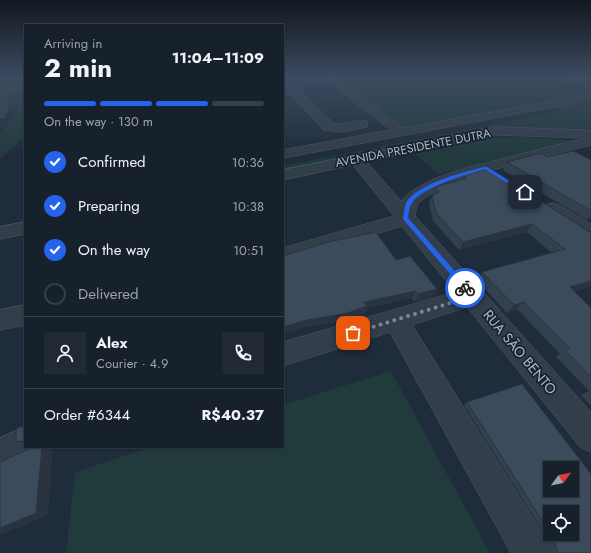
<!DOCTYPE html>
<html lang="en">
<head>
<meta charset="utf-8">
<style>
  :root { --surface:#17212c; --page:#202934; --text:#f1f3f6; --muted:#9ea3a9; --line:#363e48; --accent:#2563eb }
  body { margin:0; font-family:Jost,sans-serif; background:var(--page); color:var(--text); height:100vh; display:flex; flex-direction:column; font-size:15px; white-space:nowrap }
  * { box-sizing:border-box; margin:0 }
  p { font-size:13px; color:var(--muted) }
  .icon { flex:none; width:22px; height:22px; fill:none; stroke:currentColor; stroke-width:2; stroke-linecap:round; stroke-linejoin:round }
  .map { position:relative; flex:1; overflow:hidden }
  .sheet { position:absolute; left:24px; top:24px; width:260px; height:424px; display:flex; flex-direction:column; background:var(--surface); border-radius:0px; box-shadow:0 1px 3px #0004,0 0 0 1px var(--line) }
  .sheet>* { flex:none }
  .needle { width:26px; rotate:58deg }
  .controls { position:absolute; left:543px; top:461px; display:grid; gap:8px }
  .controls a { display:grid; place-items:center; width:36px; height:36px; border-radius:0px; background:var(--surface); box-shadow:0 1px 3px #0004,0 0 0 1px var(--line); font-size:20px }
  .pin { position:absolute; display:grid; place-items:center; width:34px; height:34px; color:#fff; margin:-17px; border-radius:8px; box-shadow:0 2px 6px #0006 }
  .courier { position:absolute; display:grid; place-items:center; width:40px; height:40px; margin:-20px; border:3px solid #2563eb; border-radius:50%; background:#fff; color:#222; box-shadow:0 1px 5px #0007 }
  .headline em { font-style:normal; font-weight:700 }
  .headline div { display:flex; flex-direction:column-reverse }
  .headline { display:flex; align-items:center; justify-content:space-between; height:68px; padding:0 20px }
  h1 { font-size:26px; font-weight:700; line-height:30px }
  .bar { display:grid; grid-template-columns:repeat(4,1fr); gap:6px 4px; align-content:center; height:48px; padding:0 20px }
  .bar i { height:5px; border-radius:3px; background:var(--line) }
  .bar .current { background:var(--accent) }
  .bar p { grid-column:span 4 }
  .line { display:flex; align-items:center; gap:10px; padding:0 20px; border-top:1px solid var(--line) }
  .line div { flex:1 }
  .round { display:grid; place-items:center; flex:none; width:42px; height:42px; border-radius:0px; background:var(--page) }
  ol { padding:0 20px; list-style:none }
  li { display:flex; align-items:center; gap:12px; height:44px }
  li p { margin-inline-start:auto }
  li .icon { padding:4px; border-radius:50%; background:var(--accent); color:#fff; stroke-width:4 }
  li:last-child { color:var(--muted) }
  li i { width:22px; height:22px; border:2px solid var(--line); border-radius:50% }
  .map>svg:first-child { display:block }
  .green { fill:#213a3c }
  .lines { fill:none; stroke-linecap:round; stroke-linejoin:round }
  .minor-casing { stroke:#4e5965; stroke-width:1 }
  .minor { fill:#333e4b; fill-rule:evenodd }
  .wall { fill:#33404e; fill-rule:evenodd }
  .shaded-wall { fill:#293440 }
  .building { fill:#3b4b5b; stroke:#293440; fill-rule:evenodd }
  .route { fill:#2563eb }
  .done { stroke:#7c8896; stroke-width:4; stroke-dasharray:0 7.2 }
  .labels { text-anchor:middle; stroke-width:3.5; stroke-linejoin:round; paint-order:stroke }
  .far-street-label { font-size:12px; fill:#aeb9c7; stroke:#19232f }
  .street-label { font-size:14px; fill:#aeb9c7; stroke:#19232f }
</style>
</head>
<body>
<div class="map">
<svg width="591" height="553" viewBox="0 0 591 553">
  <rect width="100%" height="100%" fill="#1f2c3b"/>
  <path class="green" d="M0,78H24L25,84L0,89Z
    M336,78H557L591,91V97L403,130Z
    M25,89V136L0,159V135L17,111L16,103L8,104L5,94Z
    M589,100L591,101V132L502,129L283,172V166L560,111L552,107Z
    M520,137L579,141L438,174L415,154L491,138Z
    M391,371L490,553H66L75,472L152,447H283V405Z"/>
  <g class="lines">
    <defs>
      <path id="minor" d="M283,78L287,79L334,124C345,125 356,119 367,121L368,124L367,127L341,132L324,130L283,87Z
        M324,78H335L404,128L591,94V100L283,158V150L390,130Z
        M564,78H579L591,82V89L565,80Z
        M25,83V89L6,93C9,101 9,109 4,117L0,118V88Z
        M496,127L587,130L591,131V145C554,155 438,178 417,205L415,216L591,412V452L580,447L467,307L412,325L546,539L551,553H511L390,332L283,366V342L455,292L402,226L283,262V248L394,216L353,165L283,180V170ZM496,135L586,138C561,144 536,150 511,157C479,165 423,175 401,201L367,162Z
        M553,203L559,205L591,224V239L584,238L547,213L544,209L547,205Z
        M25,222V234L0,239V227Z
        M25,305V325L0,330V310Z
        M25,427V447H39L36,454L0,470V438Z"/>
    </defs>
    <use href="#minor" class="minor-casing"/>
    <use href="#minor" class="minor"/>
  </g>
  <path class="wall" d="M547,157L591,160V218L587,220L503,170L507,162Z
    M463,175L591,233V286L574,291L591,308V406L581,395L589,391L556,357L560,354L517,309L507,313L477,280L482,272L552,253L527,232L459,250L433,221L429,204L432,196L433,195L432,194L435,187L462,180Z
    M396,260L437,289L433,297L414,302L412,298L367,308L365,313L346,320L307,327Z
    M467,402L591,553H552L547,538L464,405ZM550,512L572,534H550Z
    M25,425V445L16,441Z"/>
  <path class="shaded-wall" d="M591,215V218L587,220Z
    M532,224L527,232L459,250L463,242Z
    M591,281V286L562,295L570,287Z
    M437,289L433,297L414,302L418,294Z
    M416,291L412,298L367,308L365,313L346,320L307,327L283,334V327L364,302Z
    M524,302L517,309L507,313L514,305Z
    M42,447H53L48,515L0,535V528Z"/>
  <path class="building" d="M573,151L591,160V211L507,162L542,153L547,157Z
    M489,168L591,233V281L570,287L591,308V377L565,350L570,348L524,302L514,305L482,272L565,249L532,224L463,242L436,213L432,196L439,192L435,187L467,178L463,175Z
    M376,232L396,260L410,256L437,289L418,294L416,291L364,302L367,306L348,313L307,320L283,327V256L328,242Z
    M522,384L591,474V553H558L553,538L551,534H572V512H550V533L467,402ZM550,468H572V490H550Z
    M25,425V442L16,441V429Z
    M28,447H42L36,513L0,528V462L27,450Z"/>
  <linearGradient id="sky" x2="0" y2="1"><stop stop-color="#111820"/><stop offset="0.5" stop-color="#3c4b60"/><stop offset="1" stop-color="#3c4b60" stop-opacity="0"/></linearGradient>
  <rect width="591" height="155" fill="url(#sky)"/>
  <path class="route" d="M484,167H487L528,192L523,193L485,169C468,174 420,188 412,203C409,207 409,214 408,218L468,286V289H463L403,219C404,214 404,208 406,203C416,184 464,172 484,167Z"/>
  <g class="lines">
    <path class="done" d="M353,333L473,296L465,288"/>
  </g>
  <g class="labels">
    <g class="far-street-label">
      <text transform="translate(413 148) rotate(-11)" y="4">AVENIDA PRESIDENTE DUTRA</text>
    </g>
    <g class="street-label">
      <text transform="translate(520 352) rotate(50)" y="5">RUA SÃO BENTO</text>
    </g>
  </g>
</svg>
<div class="controls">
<a><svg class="needle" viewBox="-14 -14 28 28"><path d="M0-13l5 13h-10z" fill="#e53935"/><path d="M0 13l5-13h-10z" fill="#9ea3a9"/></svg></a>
<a><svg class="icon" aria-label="locate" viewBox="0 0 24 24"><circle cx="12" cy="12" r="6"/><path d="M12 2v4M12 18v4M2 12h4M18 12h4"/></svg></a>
</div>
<div class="pin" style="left:353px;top:333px;background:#ea580c"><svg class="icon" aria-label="bag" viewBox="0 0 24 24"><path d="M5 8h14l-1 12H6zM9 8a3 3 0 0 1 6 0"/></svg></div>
<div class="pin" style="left:525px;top:192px;background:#1f2937"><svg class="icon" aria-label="home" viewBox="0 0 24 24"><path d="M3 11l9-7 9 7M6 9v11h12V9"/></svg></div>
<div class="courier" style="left:465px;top:288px"><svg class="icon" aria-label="bike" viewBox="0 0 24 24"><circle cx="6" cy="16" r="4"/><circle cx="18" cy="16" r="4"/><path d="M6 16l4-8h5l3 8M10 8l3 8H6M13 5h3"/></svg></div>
<section class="sheet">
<div class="headline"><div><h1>2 min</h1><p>Arriving in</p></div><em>11:04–11:09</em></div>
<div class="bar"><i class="current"></i><i class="current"></i><i class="current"></i><i></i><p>On the way · 130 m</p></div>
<ol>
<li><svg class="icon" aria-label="check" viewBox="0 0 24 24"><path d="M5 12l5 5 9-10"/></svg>Confirmed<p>10:36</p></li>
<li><svg class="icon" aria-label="check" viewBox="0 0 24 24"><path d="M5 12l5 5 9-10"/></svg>Preparing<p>10:38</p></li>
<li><svg class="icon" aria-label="check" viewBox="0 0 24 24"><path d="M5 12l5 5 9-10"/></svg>On the way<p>10:51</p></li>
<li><i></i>Delivered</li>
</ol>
<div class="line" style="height:72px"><a class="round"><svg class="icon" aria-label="person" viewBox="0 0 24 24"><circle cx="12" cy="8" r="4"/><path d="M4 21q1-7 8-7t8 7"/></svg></a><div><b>Alex</b><p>Courier · 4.9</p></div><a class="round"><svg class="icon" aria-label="phone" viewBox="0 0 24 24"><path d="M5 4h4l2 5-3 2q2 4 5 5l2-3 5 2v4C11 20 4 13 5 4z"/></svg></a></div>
<div class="line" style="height:52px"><div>Order #6344</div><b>R$40.37</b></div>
</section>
</div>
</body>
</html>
